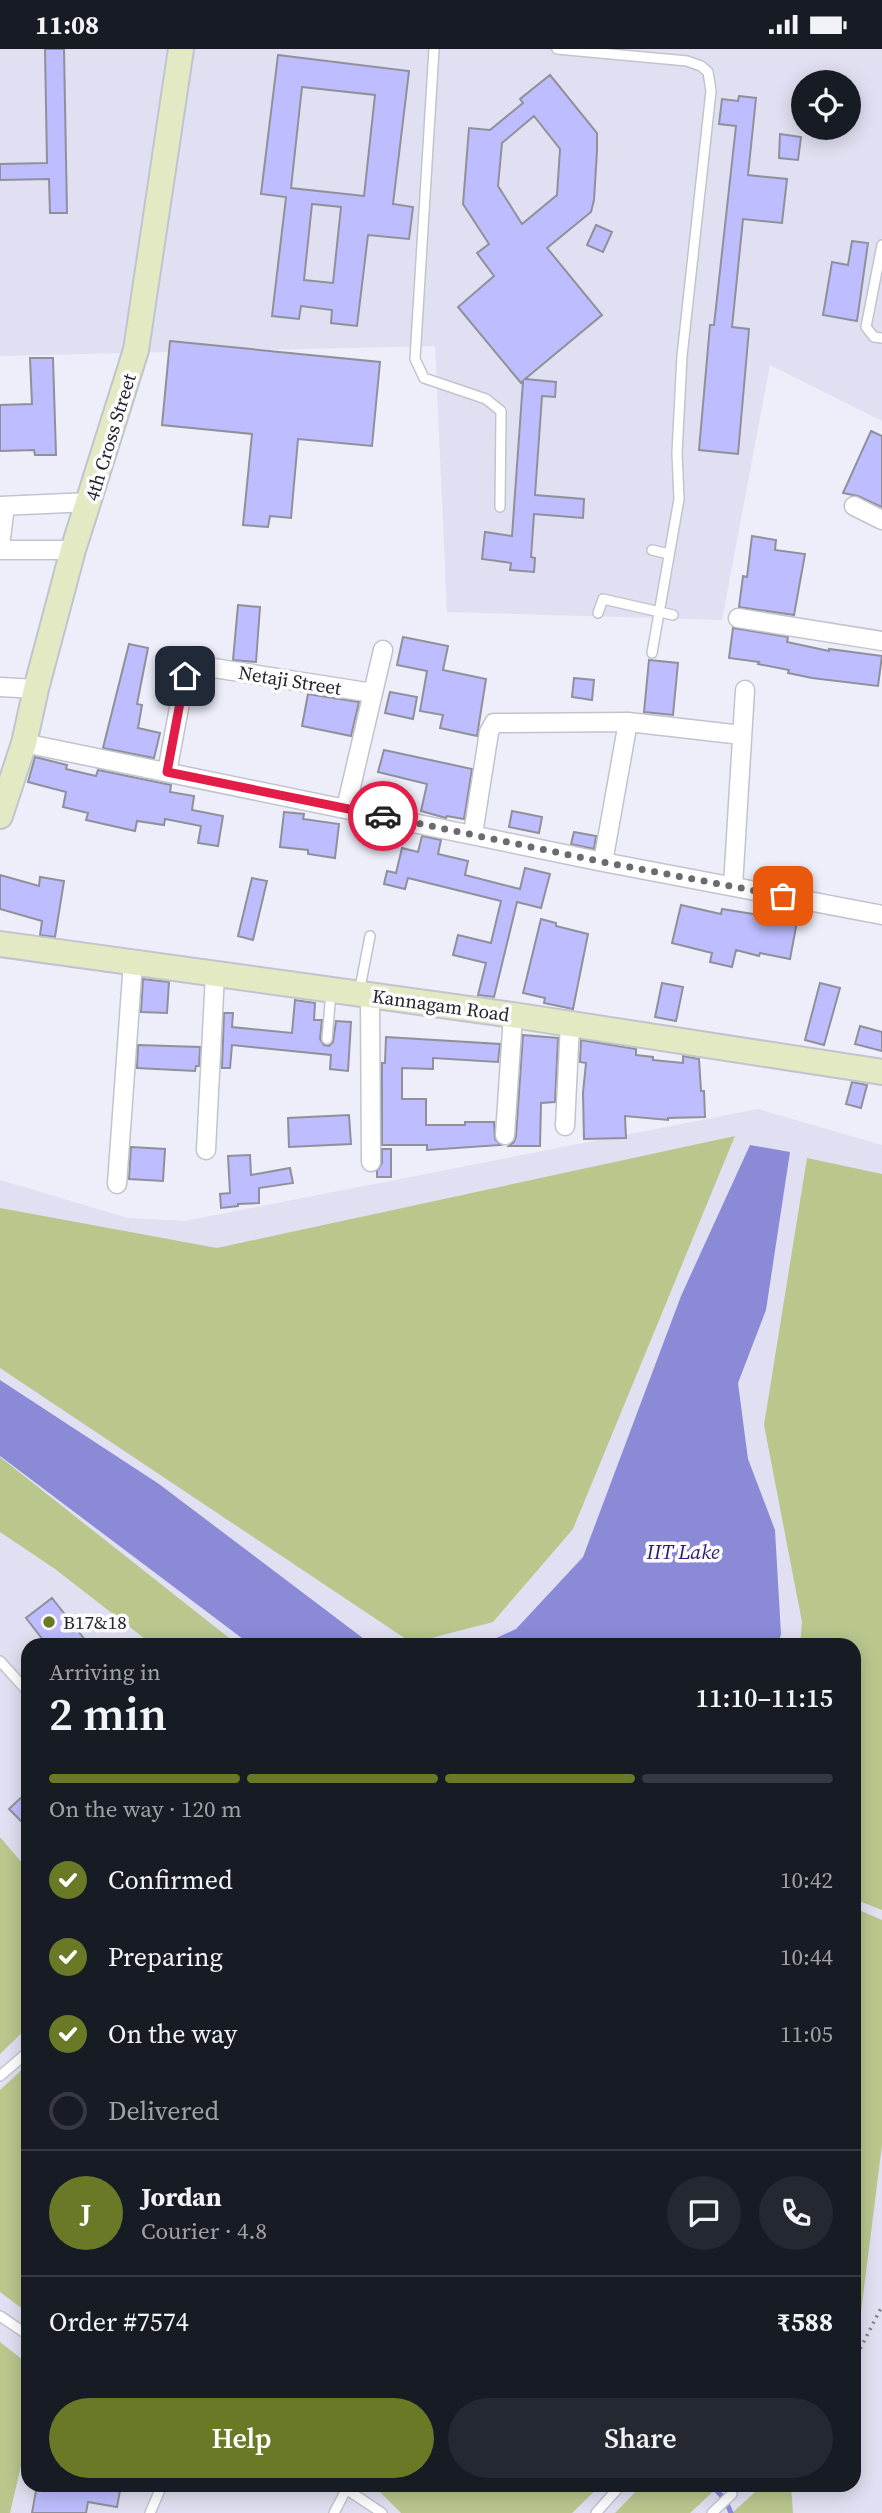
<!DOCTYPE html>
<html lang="en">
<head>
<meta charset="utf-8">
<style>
  :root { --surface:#171b24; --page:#242831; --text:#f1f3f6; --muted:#9ea1a6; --line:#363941; --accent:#697926 }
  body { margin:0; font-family:"Source Serif 4",serif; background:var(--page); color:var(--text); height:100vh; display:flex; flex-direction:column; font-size:26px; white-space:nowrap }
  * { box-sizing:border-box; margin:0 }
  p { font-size:23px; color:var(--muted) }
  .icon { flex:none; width:38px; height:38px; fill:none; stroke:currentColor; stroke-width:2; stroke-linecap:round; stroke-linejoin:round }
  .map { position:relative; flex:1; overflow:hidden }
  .sheet { position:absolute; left:21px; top:1589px; width:840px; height:854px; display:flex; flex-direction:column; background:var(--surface); border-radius:21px; box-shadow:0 4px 18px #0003 }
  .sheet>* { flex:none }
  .controls { position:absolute; left:791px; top:21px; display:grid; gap:14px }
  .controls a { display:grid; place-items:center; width:70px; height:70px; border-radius:50%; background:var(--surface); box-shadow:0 4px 18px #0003; font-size:35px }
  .pin { position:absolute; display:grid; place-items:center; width:60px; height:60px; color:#fff; margin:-30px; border-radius:14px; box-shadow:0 4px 10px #0006 }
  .courier { position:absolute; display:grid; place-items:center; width:70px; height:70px; margin:-35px; border:5px solid #e11d48; border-radius:50%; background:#fff; color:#222; box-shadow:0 2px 9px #0007 }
  .headline em { font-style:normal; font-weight:600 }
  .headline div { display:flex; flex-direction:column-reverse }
  .headline { display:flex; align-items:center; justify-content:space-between; height:119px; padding:0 28px }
  h1 { font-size:46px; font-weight:600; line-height:52px }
  .bar { display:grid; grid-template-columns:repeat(4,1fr); gap:10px 7px; align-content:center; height:84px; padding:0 28px }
  .bar i { height:9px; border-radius:5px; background:var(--line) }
  .bar .on { background:var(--accent) }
  .bar p { grid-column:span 4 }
  .line { display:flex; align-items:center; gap:18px; padding:0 28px; border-top:2px solid var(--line) }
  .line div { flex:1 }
  .round { display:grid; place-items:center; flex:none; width:74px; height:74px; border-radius:37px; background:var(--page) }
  ol { padding:0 28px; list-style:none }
  li { display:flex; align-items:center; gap:21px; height:77px }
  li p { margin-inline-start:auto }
  li .icon { padding:7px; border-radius:50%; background:var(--accent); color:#fff; stroke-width:4 }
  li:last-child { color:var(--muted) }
  li i { width:38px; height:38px; border:4px solid var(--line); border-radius:50% }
  .button { display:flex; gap:14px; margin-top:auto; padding:14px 28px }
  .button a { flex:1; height:80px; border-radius:42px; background:var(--accent); color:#fff; font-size:28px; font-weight:600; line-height:80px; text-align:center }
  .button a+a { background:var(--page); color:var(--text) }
  .status { display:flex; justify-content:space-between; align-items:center; height:49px; padding:0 35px; background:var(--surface); direction:ltr }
  .status svg { height:19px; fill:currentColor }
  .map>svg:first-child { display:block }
  .built { fill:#e0e0f2; fill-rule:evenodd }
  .green { fill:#b9c78d }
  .water { fill:#8b8ad7 }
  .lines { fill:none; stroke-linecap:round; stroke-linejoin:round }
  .stream { stroke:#8b8ad7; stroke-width:5 }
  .building { fill:#bdbdff; stroke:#8f9099; stroke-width:2; fill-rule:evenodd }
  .lane-casing { stroke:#c3c3ce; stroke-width:12 }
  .street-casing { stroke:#c3c3ce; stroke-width:21 }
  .secondary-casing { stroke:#c3c3ce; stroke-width:28 }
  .path { stroke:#818289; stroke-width:3.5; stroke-dasharray:2 5; stroke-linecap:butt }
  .lane { stroke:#fff; stroke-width:9 }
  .street { stroke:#fff; stroke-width:18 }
  .secondary { stroke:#e2e9c3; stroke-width:24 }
  .done { stroke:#6a6b71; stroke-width:7; stroke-dasharray:0 12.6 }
  .route { stroke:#e11d48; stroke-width:9 }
  .poi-dot { fill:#697926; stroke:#fcfcfe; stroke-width:2.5 }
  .labels { text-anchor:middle; stroke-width:7; stroke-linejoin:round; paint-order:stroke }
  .street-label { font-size:19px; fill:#242428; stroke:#fcfcfe }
  .poi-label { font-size:19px; fill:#242428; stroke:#fcfcfe; text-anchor:start }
  .water-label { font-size:21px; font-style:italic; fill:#2e1b75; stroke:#fcfcfe }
</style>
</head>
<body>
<div class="status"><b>11:08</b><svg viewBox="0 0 49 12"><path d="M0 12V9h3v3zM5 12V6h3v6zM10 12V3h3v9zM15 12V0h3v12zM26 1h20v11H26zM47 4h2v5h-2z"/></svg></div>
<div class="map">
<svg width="882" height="2464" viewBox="0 0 882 2464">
  <rect width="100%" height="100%" fill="#edeef9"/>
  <path class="built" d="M0,0H882V372L770,316L722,571L447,563L435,297L0,307ZM803,33H849V79H803Z
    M758,1060L882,1096V2464H0V1131L128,1169L185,1172ZM28,1596H854V2436H28Z"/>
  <path class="green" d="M735,1087L573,1480L493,1573L412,1594L0,1319V1159L217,1199Z
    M807,1109L882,1125V1861L854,1850V1596H800L802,1573L764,1376Z
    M0,1408L238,1596H153L55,1520L0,1483Z
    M0,1788L28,1821V1978L0,2005Z
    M854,1859L882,1871V2096L860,2271L854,2280Z
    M28,2015V2264L0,2243V2041Z
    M0,2293L28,2315V2387L10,2464H0Z
    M366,2436H601L572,2464H401L379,2442Z
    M642,2436H720L690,2464H615Z
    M763,2436H791L793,2464H732Z"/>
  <path class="water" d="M750,1096L790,1103L766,1261L738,1334L748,1410L775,1481L781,1585L778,1596H481L516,1580L583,1508L681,1247Z
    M0,1331L159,1435L372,1596H251L0,1407Z"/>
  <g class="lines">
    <path class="stream" d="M712,2436L726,2452L731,2464"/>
  </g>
  <path class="building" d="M45,0H64L67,164H50L49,130L0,131V115L47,114Z
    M278,6L409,22L393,155L413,158L409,190L368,186L357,277L331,274L332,261L301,257L299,270L272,267L286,148L261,145ZM302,38L375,46L364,147L291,139ZM312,155L341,158L333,234L304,231Z
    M550,26L597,84V102L594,151L591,163L547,199L602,266L525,330L556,333L555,348L542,347L535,446L584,450L583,469L534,465L531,508L535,509L534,523L510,521L511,514L482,510L485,483L512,487L523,332L521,334L458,258L494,227L477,204L489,195L463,155L469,79L490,81L523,54L520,50ZM534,67L560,100L557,146L522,175L498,137L502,94Z
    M739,47L756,49L748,126L787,130L782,174L743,170L732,278L749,280L738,405L699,401L710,276H714L736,77L719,75L722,50L738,52Z
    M780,85L801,88L798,111L779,109Z
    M596,176L612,183L603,203L587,196Z
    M852,192L868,194L857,272L823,266L832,213L848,216Z
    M170,292L380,313L372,397L298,390L291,469L270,467L268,478L243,476L252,385L162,376Z
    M30,309H53L56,406H35L34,401L0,402V356L32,355Z
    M871,382L882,387V458L858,447L843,444Z
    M752,487L776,491L775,501L805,505L794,566L739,558L743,527L747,528Z
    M238,556L260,558L256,613L233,611Z
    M733,579L788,588L787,593L829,602V600L882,607L878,637L812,629L788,624L789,621L758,615L759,613L729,609Z
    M403,588L448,597L443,621L486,630L477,687L440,679L443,666L420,662L427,622L397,616Z
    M129,595L148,599L137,655L142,656L138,679L160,684L154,709L103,699Z
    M649,611L678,614L673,666L644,663Z
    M574,629L594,631L592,651L572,648Z
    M390,643L417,648L413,670L385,664Z
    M308,645L359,653L351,687L302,677Z
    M384,701L472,720L464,770L447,767L446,769L421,762L427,735L378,723Z
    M35,708L67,716L66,720L96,727L98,721L171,736L170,743L194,747L192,761L223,767L218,797L198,794L201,777L165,770L164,776L137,772L135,782L86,771L88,764L63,758L66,743L28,733Z
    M512,762L542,768L539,784L509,778Z
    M284,763L304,765L303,770L339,775L335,809L308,805V801L280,798Z
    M574,783L596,787L594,800L571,795Z
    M422,787L441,791L438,805L468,812L465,826L520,840L525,819L550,825L541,859L517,853L494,948L478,946L486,914L453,906L458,886L491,894L501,852L408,829L405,840L384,835L387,822L396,824L402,799L418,803Z
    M0,826L39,837L40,828L64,832L55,888L40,886L42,872L0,860Z
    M252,829L267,832L253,891L238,887Z
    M681,856L721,865L722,860L772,868L774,857L799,862L790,910L760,904L759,907L736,901L732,918L710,913L712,904L672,894Z
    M541,870L556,874V877L588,885L573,960L544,954L545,949L523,944Z
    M143,930L169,933L167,964L141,963Z
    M662,934L683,938L676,972L655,968Z
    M820,934L840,939L824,996L805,991Z
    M295,951L315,954L314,971H322L320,990L324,996L329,997L333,993L336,972L351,973L348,1022L330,1020L331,1006L232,996L230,1019H222L224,964H233L232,978L292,984Z
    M860,977L882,983V1002L855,995Z
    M523,986L558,989L555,1053L541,1054L540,1097H509L514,1093L516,1087Z
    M386,988L500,995L498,1013L433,1009V1020L402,1019V1050H426V1076H465V1073H494L495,1090L501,1096L427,1101V1096H382V1014H385Z
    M581,991L636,1000V1006L653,1008V1011L683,1014V1007L699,1010L701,1042H704L705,1068L668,1069V1071L625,1067L626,1089L584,1090L583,1044L586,1014L580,1013Z
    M138,996L200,998L199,1017H196L195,1022L137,1019Z
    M852,1033L867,1036L861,1059L846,1055Z
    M349,1066L351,1095L289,1098L288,1069Z
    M131,1098L165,1100L163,1132L129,1130Z
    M382,1100H391V1128H377V1122L382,1114Z
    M250,1106L251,1126L290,1119L293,1134L259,1139V1154L238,1155V1157L221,1159L220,1145L230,1144L228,1107Z
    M52,1549L89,1596H47L26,1569Z
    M28,1742V1779L9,1760Z
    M37,2436H121L117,2458L88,2453L86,2464H32Z"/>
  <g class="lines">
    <defs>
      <path id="lane" d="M434,0L415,310L424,329L486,350L501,362L500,458
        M557,0L687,12L701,17L708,23L711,42L682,307L677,404L679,450L652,604
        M882,196L866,278L874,288L882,289
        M652,501L669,505
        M598,564L603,550L673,566
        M359,944L370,887
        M327,990L331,943
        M0,1612L28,1643
        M0,2027L28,2003
        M0,2267L28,2286
        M340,2436L382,2464
        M150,2464L162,2436
        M334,2464L347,2439
        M596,2464L621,2436
        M712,2464L732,2445"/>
      <path id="street" d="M0,457L90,453
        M854,457L882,471
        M0,497L5,457
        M0,501H73
        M738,569L882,592
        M0,638L36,640
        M24,694L603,813L882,866
        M167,723L185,627L189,617H201L373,644
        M346,759L383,601
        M473,785L489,683L494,674L628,673L742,686
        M603,813L628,673
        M733,837L745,641
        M370,947L371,1113
        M565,1077L570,975
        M505,1086L513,966
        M206,1101L215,925
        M117,1135L133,913"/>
      <path id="secondary" d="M0,767L24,694L36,640L73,501L136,301L181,0
        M0,895L513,966L882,1023"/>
    </defs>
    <use href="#lane" class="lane-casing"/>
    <use href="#street" class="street-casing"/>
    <use href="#secondary" class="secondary-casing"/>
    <path class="path" d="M854,2312L882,2257"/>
    <use href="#lane" class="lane"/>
    <use href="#street" class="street"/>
    <use href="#secondary" class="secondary"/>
  </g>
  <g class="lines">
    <path class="done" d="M383,767L603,813L783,847"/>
    <path class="route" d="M185,627L167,723L383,767"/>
  </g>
  <circle class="poi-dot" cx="49" cy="1573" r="7"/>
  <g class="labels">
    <g class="street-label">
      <text transform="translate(110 388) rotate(-73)" y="7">4th Cross Street</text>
      <text transform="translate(290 631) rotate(9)" y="7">Netaji Street</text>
      <text transform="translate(441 956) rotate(8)" y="7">Kannagam Road</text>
    </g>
    <g class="poi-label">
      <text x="63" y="1580">B17&amp;18</text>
    </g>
    <g class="water-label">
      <text x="683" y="1510">IIT Lake</text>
    </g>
  </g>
</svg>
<div class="controls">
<a><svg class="icon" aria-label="locate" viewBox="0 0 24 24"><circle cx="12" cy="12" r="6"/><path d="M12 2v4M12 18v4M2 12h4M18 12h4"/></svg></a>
</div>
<div class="pin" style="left:783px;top:847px;background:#ea580c"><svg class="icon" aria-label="bag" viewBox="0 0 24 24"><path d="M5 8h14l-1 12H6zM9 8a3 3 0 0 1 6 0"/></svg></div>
<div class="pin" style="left:185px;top:627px;background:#1f2937"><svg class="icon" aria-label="home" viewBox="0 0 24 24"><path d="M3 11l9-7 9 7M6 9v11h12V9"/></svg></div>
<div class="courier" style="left:383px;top:767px"><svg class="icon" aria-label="car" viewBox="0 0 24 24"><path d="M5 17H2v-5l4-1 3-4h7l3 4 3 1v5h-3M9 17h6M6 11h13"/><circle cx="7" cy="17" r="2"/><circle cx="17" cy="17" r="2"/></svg></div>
<section class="sheet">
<div class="headline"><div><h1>2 min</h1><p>Arriving in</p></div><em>11:10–11:15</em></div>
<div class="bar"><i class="on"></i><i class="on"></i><i class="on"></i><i></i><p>On the way · 120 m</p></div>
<ol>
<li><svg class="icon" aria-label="check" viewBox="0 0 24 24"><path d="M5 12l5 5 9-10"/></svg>Confirmed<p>10:42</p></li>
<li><svg class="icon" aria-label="check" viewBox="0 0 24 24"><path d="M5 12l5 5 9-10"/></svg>Preparing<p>10:44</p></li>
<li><svg class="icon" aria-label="check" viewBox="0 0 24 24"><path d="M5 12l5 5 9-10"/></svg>On the way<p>11:05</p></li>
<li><i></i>Delivered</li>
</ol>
<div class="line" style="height:126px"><b class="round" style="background:var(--accent);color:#fff">J</b><div><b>Jordan</b><p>Courier · 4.8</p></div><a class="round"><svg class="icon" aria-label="chat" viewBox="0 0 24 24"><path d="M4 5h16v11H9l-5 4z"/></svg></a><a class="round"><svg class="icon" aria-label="phone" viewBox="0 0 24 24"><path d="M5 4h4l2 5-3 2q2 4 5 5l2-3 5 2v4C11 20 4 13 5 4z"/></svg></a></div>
<div class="line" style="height:91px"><div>Order #7574</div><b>₹588</b></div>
<div class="button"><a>Help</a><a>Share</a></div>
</section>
</div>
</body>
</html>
